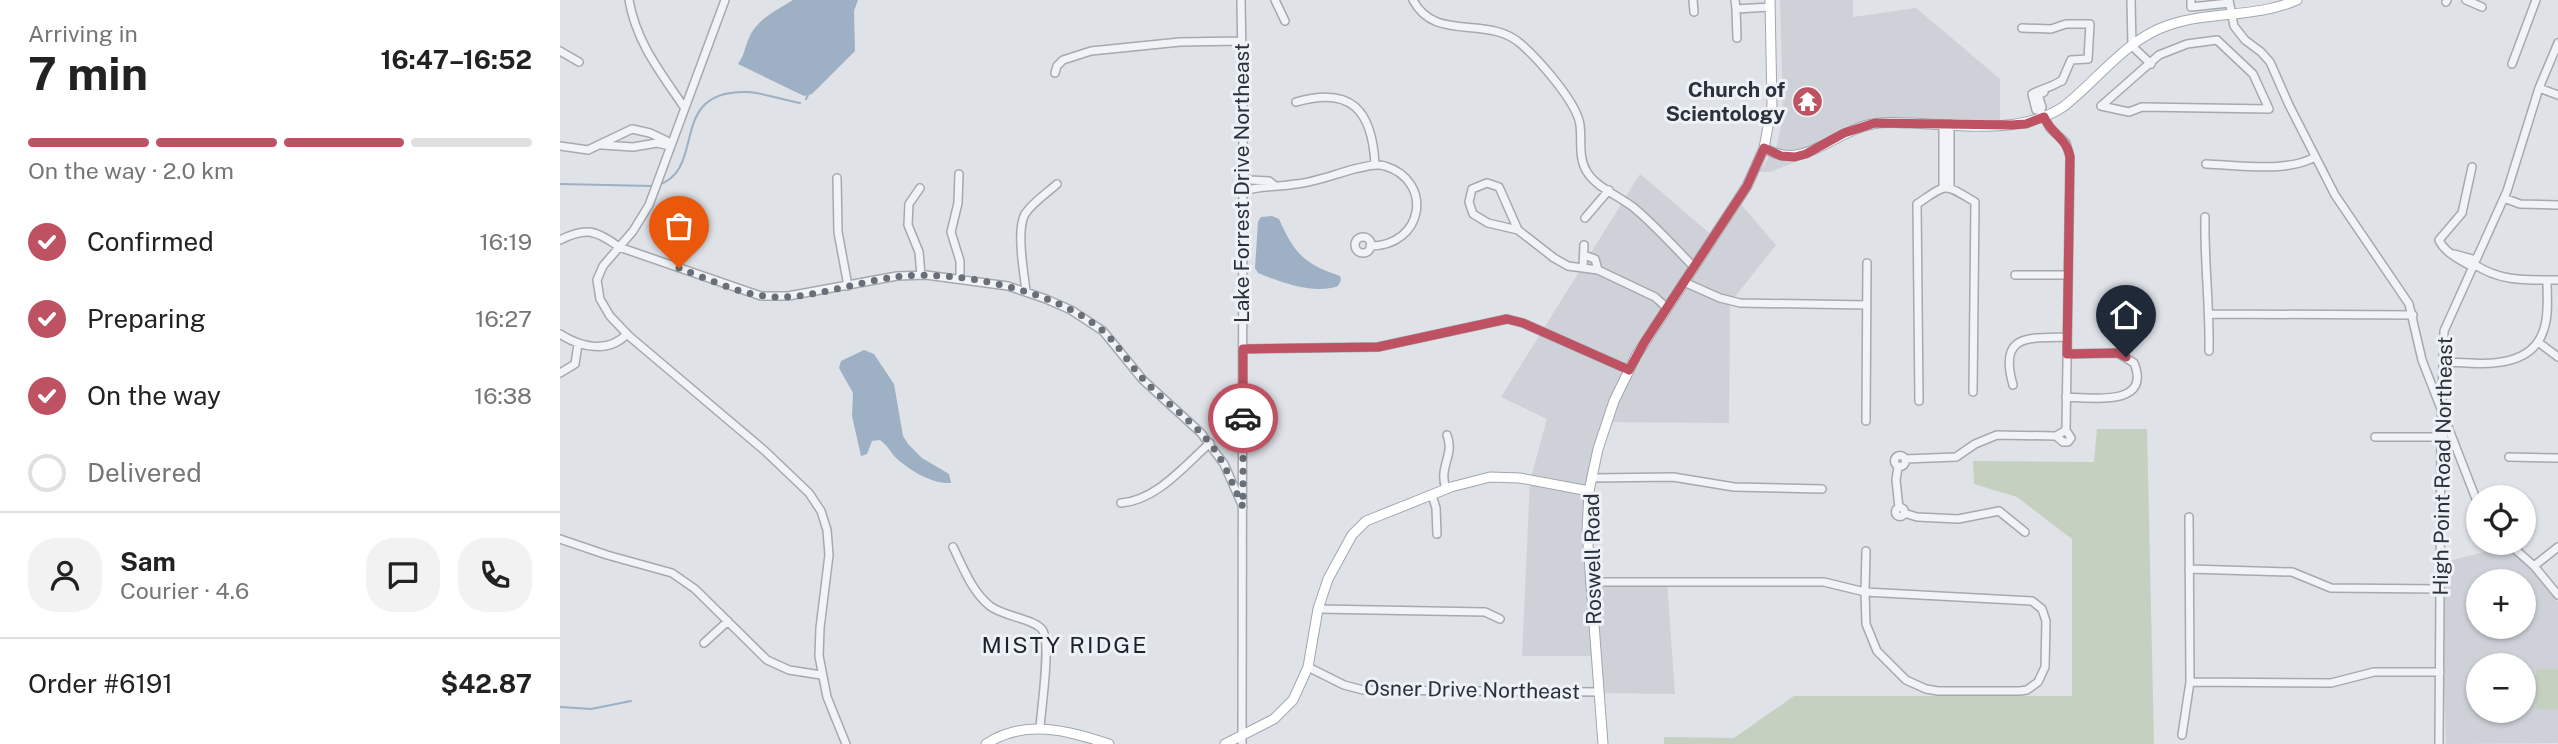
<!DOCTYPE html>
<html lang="en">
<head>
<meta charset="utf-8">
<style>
  :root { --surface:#fff; --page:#f2f2f2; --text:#222; --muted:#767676; --line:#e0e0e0; --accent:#be5262 }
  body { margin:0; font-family:"Public Sans",sans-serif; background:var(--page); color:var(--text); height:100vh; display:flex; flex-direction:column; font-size:26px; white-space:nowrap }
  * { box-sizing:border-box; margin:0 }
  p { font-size:23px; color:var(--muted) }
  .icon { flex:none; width:38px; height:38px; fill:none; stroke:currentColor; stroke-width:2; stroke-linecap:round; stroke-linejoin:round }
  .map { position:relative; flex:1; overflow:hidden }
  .drawer { display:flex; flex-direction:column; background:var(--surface); width:560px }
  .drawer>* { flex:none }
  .tools { position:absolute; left:1906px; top:485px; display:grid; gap:14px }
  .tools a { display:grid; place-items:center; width:70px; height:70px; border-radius:50%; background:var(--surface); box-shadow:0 2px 5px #0004; font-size:35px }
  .pin { position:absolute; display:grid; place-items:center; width:60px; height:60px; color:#fff; margin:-72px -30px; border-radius:50% 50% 50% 0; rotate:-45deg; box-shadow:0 0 7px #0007 }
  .pin .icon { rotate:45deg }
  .courier { position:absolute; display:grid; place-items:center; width:70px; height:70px; margin:-35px; border:5px solid #be5262; border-radius:50%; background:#fff; color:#222; box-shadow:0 2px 9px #0007 }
  .head em { font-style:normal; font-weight:700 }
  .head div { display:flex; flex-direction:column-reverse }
  .head { display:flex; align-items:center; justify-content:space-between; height:119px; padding:0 28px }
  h1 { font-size:46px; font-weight:700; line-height:52px }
  .bar { display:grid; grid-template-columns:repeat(4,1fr); gap:10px 7px; align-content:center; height:84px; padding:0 28px }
  .bar i { height:9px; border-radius:5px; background:var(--line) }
  .bar .selected { background:var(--accent) }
  .bar p { grid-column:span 4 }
  .line { display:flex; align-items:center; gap:18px; padding:0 28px; border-top:2px solid var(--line) }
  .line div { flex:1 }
  .round { display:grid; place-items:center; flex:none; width:74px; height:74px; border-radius:28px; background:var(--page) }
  ol { padding:0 28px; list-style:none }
  li { display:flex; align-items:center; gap:21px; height:77px }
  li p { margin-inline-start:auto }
  li .icon { padding:7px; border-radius:50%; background:var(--accent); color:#fff; stroke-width:4 }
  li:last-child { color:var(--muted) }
  li i { width:38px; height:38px; border:4px solid var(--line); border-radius:50% }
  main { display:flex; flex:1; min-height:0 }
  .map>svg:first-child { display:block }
  .built { fill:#ced1d8; fill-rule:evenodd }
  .green { fill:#c5d0c1 }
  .water { fill:#9eb0c3 }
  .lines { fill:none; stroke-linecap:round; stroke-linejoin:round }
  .stream { stroke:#9eb0c3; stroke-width:2 }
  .minor-casing { stroke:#a5a9b0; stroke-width:10 }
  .major-casing { stroke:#a0a7b1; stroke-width:11 }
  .minor { stroke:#f1f3f6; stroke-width:7 }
  .major { stroke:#fff; stroke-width:9 }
  .done { stroke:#696f78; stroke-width:7; stroke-dasharray:0 12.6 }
  .route { stroke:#be5262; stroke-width:9 }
  .labels { text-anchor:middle; stroke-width:6; stroke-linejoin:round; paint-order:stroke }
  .poi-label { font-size:21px; font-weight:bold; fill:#2a313c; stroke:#eef1f5; text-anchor:end }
  .street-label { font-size:21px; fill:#2a313c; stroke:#eef1f5 }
  .neighbourhood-label { font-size:23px; letter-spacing:2px; fill:#1c222d; stroke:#eef1f5 }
</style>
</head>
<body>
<main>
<section class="drawer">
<div class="head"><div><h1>7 min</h1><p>Arriving in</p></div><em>16:47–16:52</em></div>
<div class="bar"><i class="selected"></i><i class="selected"></i><i class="selected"></i><i></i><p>On the way · 2.0 km</p></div>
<ol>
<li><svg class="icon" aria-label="check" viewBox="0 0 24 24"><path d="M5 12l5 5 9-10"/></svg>Confirmed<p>16:19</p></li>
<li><svg class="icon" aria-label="check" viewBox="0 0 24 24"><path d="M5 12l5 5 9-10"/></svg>Preparing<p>16:27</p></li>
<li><svg class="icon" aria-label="check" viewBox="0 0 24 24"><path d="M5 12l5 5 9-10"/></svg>On the way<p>16:38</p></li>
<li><i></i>Delivered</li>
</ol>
<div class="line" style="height:126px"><a class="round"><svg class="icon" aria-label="person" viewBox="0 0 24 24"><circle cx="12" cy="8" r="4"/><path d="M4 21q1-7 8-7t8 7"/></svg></a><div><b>Sam</b><p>Courier · 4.6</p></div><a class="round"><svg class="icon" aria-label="chat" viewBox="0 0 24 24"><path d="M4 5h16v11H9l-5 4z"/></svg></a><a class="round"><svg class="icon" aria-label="phone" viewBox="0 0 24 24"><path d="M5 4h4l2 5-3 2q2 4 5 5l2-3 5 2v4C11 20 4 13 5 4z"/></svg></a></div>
<div class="line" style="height:91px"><div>Order #6191</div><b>$42.87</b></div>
</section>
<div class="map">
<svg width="1998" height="744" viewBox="0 0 1998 744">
  <rect width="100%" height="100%" fill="#dfe2e7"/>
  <path class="built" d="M1220,0H1293V17L1356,8L1440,79V126L1337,121L1280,134L1235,162L1211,172H1199L1217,145L1223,116Z
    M1080,174L1153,236L1177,200L1216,245L1170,303L1169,423L1045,422L1026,506L1030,582H1107L1115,694L1038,693L1031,656H962L970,481L987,419L941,397Z
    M1950,546L1998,602V743L1886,744L1880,563ZM1918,581H1964V626H1918ZM1918,665H1964V710H1918Z"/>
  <path class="green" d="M1537,429H1587L1594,744H1104V737L1174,738L1234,696H1512V539L1457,497L1414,484L1413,461L1534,462Z
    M1976,669H1998V709H1976Z"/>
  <path class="water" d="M233,0H298L294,11L295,51L252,94L244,96L178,64C185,54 184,49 189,38C196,20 217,10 233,0Z
    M712,216L719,219C734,253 744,264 780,276L781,280L778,286C754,295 720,282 698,273L695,268L698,222L701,217Z
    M304,350L314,354L334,384L343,436L348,444L362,458L389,474L391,483C371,484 349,470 335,457C330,451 327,445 320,440L312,441L307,454L301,456L292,416L293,393L279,368L281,361Z"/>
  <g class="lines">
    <path class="stream" d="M246,99L248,95
      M0,184L92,186
      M98,185C148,169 106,90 187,92C205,93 222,100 240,103
      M0,707L31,709L71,701"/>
    <defs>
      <path id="minor" d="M69,0C76,42 101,73 124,107
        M165,0L89,205L73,231L43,266L37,280L40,299L50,316L69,336L205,451L249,493L261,511L267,530L269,555L260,628L259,656L267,697L286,744
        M681,0L683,120L682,744
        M715,0L725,21
        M853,0C875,43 927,14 961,44C978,59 1017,102 1020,125C1022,140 1018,158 1027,172C1036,187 1059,196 1073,207C1095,225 1114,247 1134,267
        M1133,0L1134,12
        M1175,0L1176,9L1210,7
        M1571,0L1572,46L1591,64
        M1631,0V7L1669,3
        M1669,0L1674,26L1685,40L1701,52L1710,62L1729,105L1775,195L1849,304L1862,360L1918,504
        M1906,0L1922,7
        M1886,2L1887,0
        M1176,9L1177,38
        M1462,28L1491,29L1506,24H1530L1528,59L1511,60L1502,81
        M1657,40L1693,74L1709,109L1582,107L1569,112L1541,106L1599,55L1627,44Z
        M0,51L19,62
        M1952,64L1976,0
        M495,73L497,66L503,60L531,51L620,42L681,41
        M1979,88L1998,95
        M736,102C791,86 812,110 815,164
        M1480,110L1482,107L1478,95L1484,92
        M42,145L73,147L97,143L110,146
        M0,146L28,150L72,129L90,133L107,141L110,147
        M1646,164C1678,165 1727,173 1755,157
        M1912,167L1902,213L1879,240C1884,252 1901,261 1913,267
        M399,174L398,203L391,232L400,261V279
        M683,176L690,180L709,181L714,185
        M277,178L278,232L288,286
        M1383,187V124
        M1390,187V124
        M360,188L349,204L348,225L359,252L361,275
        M683,191C700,186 719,187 736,184C756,182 775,174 794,169C805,167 814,163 825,166C874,181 864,246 810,246
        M1944,198L1960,204L1998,205
        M1645,217C1644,262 1650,306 1649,351
        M1025,218L1049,190
        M958,230L928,223L913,214L909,202L912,189L927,183L939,187L958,230L994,258L1008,266L1038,270L1095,297L1107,308
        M795 245a8 8 0 1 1 16 0a8 8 0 1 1-16 0Z
        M0,240C26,227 36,230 59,247L201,296H228L337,276L366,275L448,286L486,299L511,310L543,331L583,380L641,433L664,464L683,507
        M1894,254L1916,260
        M1024,255L1035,259L1038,270
        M1914,264C1940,282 1968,280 1998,280
        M1023,268L1024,245
        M1455,275H1508
        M1124,282L1160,298L1180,303L1307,305
        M466,291C464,273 456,230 465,214C472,203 487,193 497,184
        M1650,314L1853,315
        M0,334C20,347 48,354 67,334
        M1978,342L1998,357
        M683,349L818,347L947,319L963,323L1069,370
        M1883,362C1917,363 1971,372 1984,329C1989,314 1987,296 1987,280
        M0,373L15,364L18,344
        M1453,385C1438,333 1469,338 1507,337
        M1506,397C1531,398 1592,407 1574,363L1558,353L1507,354
        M1359,401L1357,204C1388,183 1383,183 1415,202L1413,392
        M1306,421L1307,263
        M1496,436L1503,442H1508L1511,438L1506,430L1510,157L1506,143L1490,128L1480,110H1476L1472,94C1482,88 1494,87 1502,80
        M1815,437H1884
        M1334.5 461a5.5 5.5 0 1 1 11 0a5.5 5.5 0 1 1-11 0Z
        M1949,457L1998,458
        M1345,459L1396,457L1415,444L1437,435L1496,436L1506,430
        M1338,467L1336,480L1339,508
        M1032,478L1113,477L1174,487L1262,489
        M886,489C878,466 895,456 887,435
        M872,495L876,508L877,534
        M561,503C597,500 624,466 650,443
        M1335.5 512a4.5 4.5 0 1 1 9 0a4.5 4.5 0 1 1-9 0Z
        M1344,513L1357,517L1398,519L1439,511L1465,532
        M0,539L47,555L112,573L135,589L207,660L229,670L261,675
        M1947,542L1974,566L1998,595
        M393,547C403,567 412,592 430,606C444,617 477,619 483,631C491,645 481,710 480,728
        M1974,566L1998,547
        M1629,569L1732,572L1771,588L1880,589
        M1030,582H1264L1305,592L1306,551
        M1305,592L1472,601L1482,609L1486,621L1485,667L1478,682L1467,690L1460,691H1378L1366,689L1346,680L1317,651L1306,624Z
        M758,609L925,612L940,619
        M144,643L168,621
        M748,667L784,685L803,690L1039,692
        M1630,682L1771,683L1814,672H1880
        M1622,735L1630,682L1629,517
        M1879,744L1881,437L1884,331L1947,191L1979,88L1998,43"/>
      <path id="major" d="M1204,148C1244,172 1273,131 1313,124C1325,121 1338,123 1351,123C1400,125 1460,135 1503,107C1538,80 1566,39 1609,25C1650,11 1696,18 1737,0
        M426,744C466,718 508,731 549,744
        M665,744L714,719L733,700L748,667L758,609L768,579L792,535L806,521L891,487L930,477L960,478L1029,491
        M1043,744L1027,531L1029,491L1038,449L1054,401L1076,356L1187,186L1204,148L1212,105L1210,0"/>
    </defs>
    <use href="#minor" class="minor-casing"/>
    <use href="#major" class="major-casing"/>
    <use href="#minor" class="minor"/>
    <use href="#major" class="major"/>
  </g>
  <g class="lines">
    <path class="done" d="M119,268C149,279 183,296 215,297C255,298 296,282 335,277C397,269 494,290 542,330C558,344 569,364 583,379C604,402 632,420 651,445C666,464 673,486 683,507V418"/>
    <path class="route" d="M683,418V349L818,347L947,319L963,323L1069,370L1084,343L1187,186L1204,148L1221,156L1235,157L1246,154L1284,133L1315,123L1451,125L1466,124L1484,117C1491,134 1507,138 1510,157L1507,354L1558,353L1566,357"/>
  </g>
  <defs>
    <symbol id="temple-disc" viewBox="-11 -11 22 22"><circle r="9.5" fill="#be5262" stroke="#eef1f5"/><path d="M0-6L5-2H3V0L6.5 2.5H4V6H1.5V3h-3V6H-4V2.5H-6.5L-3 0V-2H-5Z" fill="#fff"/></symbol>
  </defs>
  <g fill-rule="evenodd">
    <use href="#temple-disc" x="1230" y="84" width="35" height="35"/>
  </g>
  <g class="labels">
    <g class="poi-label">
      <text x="1225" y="97">Church of<tspan x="1225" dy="24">Scientology</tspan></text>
    </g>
    <g class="street-label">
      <text transform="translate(682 183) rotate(-90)" y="7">Lake Forrest Drive Northeast</text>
      <text transform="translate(1883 466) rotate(-89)" y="7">High Point Road Northeast</text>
      <text transform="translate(1033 559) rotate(-91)" y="7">Roswell Road</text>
      <text transform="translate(912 690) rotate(1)" y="7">Osner Drive Northeast</text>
    </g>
    <g class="neighbourhood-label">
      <text x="505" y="653">MISTY RIDGE</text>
    </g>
  </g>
</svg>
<div class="tools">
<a><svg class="icon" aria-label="locate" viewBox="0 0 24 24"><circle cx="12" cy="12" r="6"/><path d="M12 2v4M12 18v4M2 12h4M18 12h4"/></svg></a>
<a>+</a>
<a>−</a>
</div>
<div class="pin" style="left:119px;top:268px;background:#ea580c"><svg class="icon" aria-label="bag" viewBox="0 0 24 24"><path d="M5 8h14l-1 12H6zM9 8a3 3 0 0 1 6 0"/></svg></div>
<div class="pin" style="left:1566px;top:357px;background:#1f2937"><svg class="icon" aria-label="home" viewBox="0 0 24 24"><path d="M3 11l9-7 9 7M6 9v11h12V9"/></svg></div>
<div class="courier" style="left:683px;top:418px"><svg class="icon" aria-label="car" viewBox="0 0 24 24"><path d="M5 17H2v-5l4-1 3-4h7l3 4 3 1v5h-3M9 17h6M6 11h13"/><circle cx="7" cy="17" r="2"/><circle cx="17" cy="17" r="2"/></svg></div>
</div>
</main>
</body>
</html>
